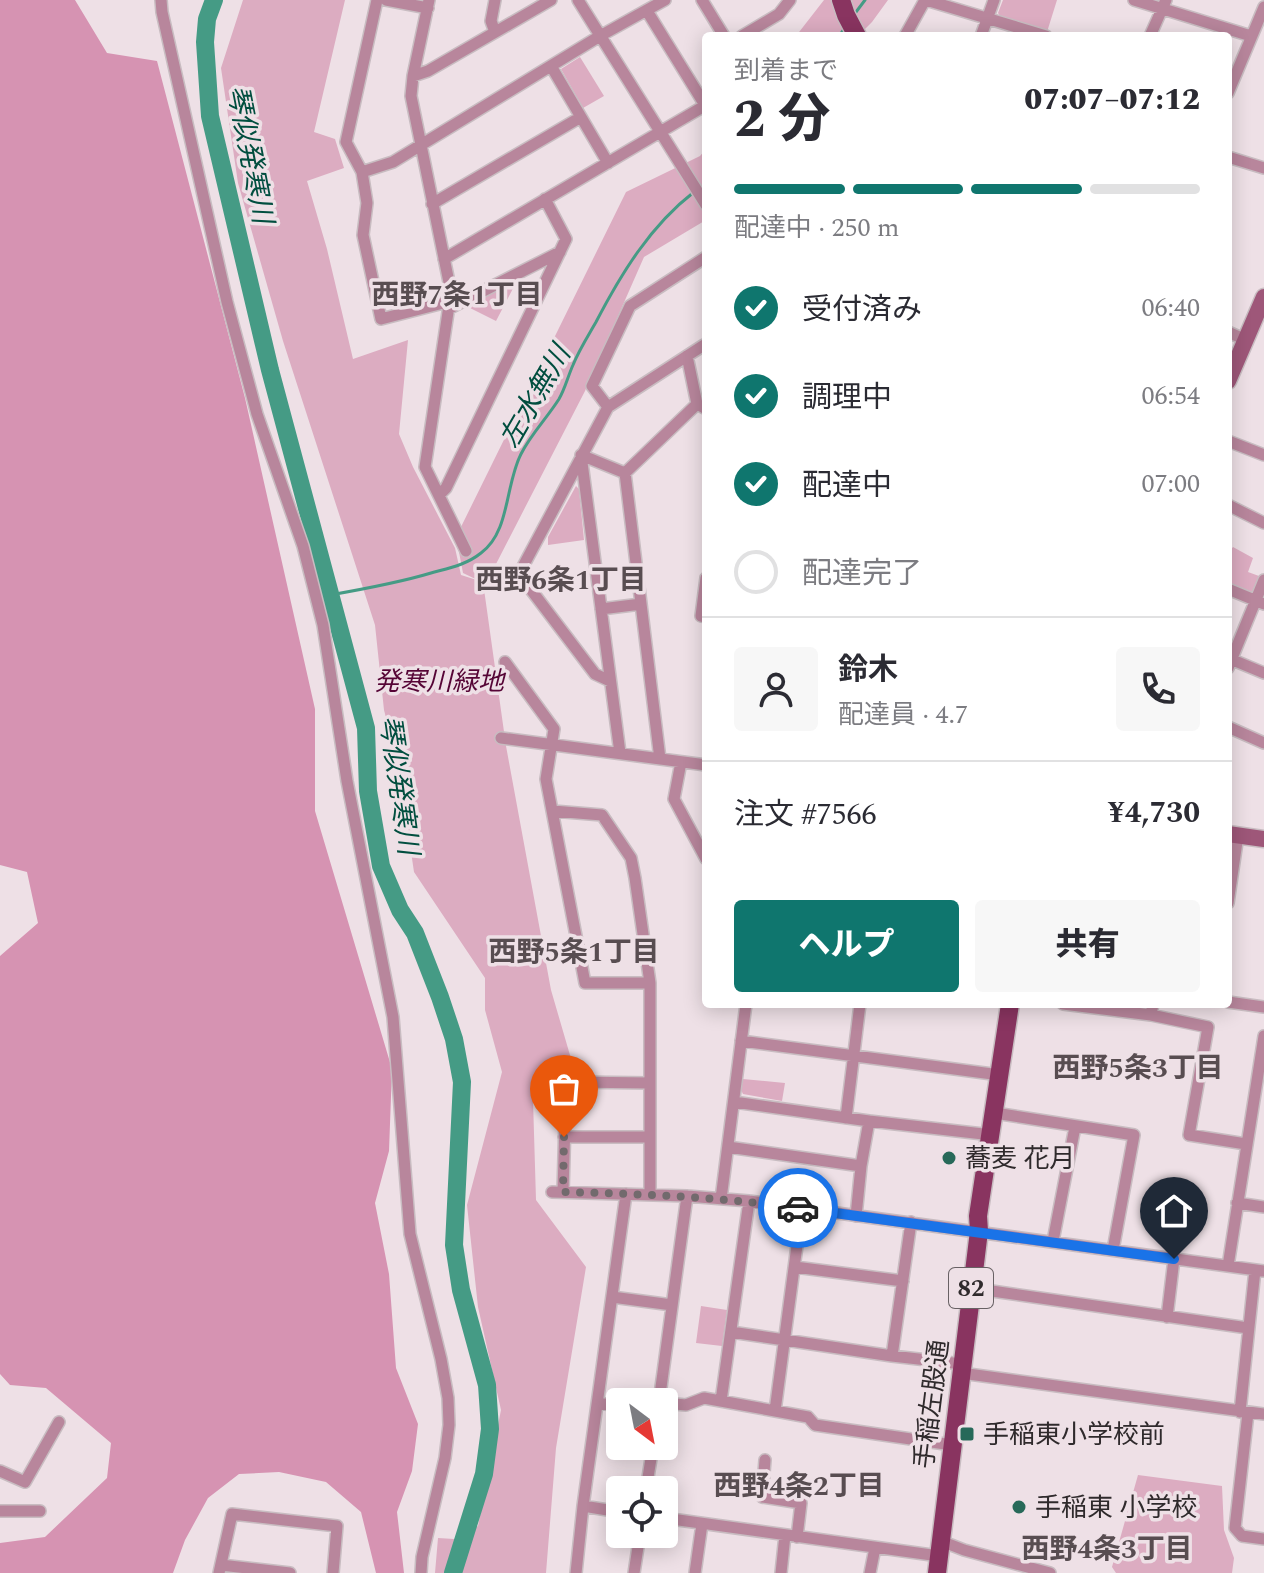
<!DOCTYPE html>
<html lang="ja">
<head>
<meta charset="utf-8">
<style>
  :root { --surface:#fff; --page:#f7f7f7; --text:#2b2b33; --muted:#7c7c81; --line:#e1e1e2; --accent:#0f766e }
  body { margin:0; font-family:Spectral,"Noto Sans JP",serif; background:var(--page); color:var(--text); height:100vh; display:flex; flex-direction:column; font-size:30px; white-space:nowrap }
  * { box-sizing:border-box; margin:0 }
  p { font-size:26px; color:var(--muted) }
  .icon { flex:none; width:44px; height:44px; fill:none; stroke:currentColor; stroke-width:2; stroke-linecap:round; stroke-linejoin:round }
  .map { position:relative; flex:1; overflow:hidden }
  .panel { position:absolute; left:702px; top:32px; width:530px; height:976px; display:flex; flex-direction:column; background:var(--surface); border-radius:8px; box-shadow:0 4px 20px #0003 }
  .panel>* { flex:none }
  .needle { width:52px; rotate:148deg }
  .controls { position:absolute; left:606px; top:1388px; display:grid; gap:16px }
  .controls a { display:grid; place-items:center; width:72px; height:72px; border-radius:8px; background:var(--surface); box-shadow:0 4px 20px #0003; font-size:40px }
  .pin { position:absolute; display:grid; place-items:center; width:68px; height:68px; color:#fff; margin:-82px -34px; border-radius:50% 50% 50% 0; rotate:-45deg; box-shadow:0 0 8px #0007 }
  .pin .icon { rotate:45deg }
  .courier { position:absolute; display:grid; place-items:center; width:80px; height:80px; margin:-40px; border:6px solid #1a73e8; border-radius:50%; background:#fff; color:#222; box-shadow:0 2px 10px #0007 }
  .overview em { font-style:normal; font-weight:800 }
  .overview div { display:flex; flex-direction:column-reverse }
  .overview { display:flex; align-items:center; justify-content:space-between; height:136px; padding:0 32px }
  h1 { font-size:52px; font-weight:800; line-height:60px }
  .bar { display:grid; grid-template-columns:repeat(4,1fr); gap:12px 8px; align-content:center; height:96px; padding:0 32px }
  .bar i { height:10px; border-radius:6px; background:var(--line) }
  .bar .current { background:var(--accent) }
  .bar p { grid-column:span 4 }
  .line { display:flex; align-items:center; gap:20px; padding:0 32px; border-top:2px solid var(--line) }
  .line div { flex:1 }
  .round { display:grid; place-items:center; flex:none; width:84px; height:84px; border-radius:8px; background:var(--page) }
  ol { padding:0 32px; list-style:none }
  li { display:flex; align-items:center; gap:24px; height:88px }
  li p { margin-inline-start:auto }
  li .icon { padding:8px; border-radius:50%; background:var(--accent); color:#fff; stroke-width:4 }
  li:last-child { color:var(--muted) }
  li i { width:44px; height:44px; border:4px solid var(--line); border-radius:50% }
  .primary-button { display:flex; gap:16px; margin-top:auto; padding:16px 32px }
  .primary-button a { flex:1; height:92px; border-radius:8px; background:var(--accent); color:#fff; font-size:32px; font-weight:800; line-height:92px; text-align:center }
  .primary-button a+a { background:var(--page); color:var(--text) }
  .map>svg:first-child { display:block }
  .green { fill:#dcacc1 }
  .forest { fill:#d693b2 }
  .lines { fill:none; stroke-linecap:round; stroke-linejoin:round }
  .stream { stroke:#459b85; stroke-width:3 }
  .river { stroke:#459b85; stroke-width:18 }
  .street-casing { stroke:#c8bcc1; stroke-width:14 }
  .secondary-casing { stroke:#c8bcc1; stroke-width:19 }
  .primary-casing { stroke:#c8bcc1; stroke-width:21 }
  .street { stroke:#b8869c; stroke-width:11 }
  .secondary { stroke:#9e5779; stroke-width:16 }
  .primary { stroke:#893460; stroke-width:18 }
  .done { stroke:#726a6d; stroke-width:8; stroke-dasharray:0 14.4 }
  .route { stroke:#1a73e8; stroke-width:10 }
  .poi-dot { fill:#276959; stroke:#eee0e6; stroke-width:3 }
  .labels { text-anchor:middle; stroke-width:7; stroke-linejoin:round; paint-order:stroke }
  .shield { fill:#eee0e6; stroke:#686164; stroke-width:2 }
  .shield-label { font-size:24px; font-weight:bold; fill:#2f2a2c }
  .park-label { font-size:26px; font-style:italic; fill:#560536; stroke:#eee0e6 }
  .poi-label { font-size:26px; fill:#2f2a2c; stroke:#eee0e6; text-anchor:start }
  .street-label { font-size:26px; fill:#2f2a2c; stroke:#eee0e6 }
  .water-label { font-size:28px; font-style:italic; fill:#014e3f; stroke:#eee0e6 }
  .neighbourhood-label { font-size:28px; font-weight:bold; fill:#584d51; stroke:#eee0e6 }
</style>
</head>
<body>
<div class="map">
<svg width="1264" height="1573" viewBox="0 0 1264 1573">
  <rect width="100%" height="100%" fill="#eee0e6"/>
  <path class="green" d="M243,0H345L314,132L335,139L344,168L307,181L327,249L353,359L408,340L399,434L413,467L455,548L461,575L483,582L506,746L551,990L572,1062V1077L533,1100L536,1200L586,1267L556,1448L546,1573H435L438,1538L454,1539L478,1526L501,1410L478,1307L467,1205L502,1072L485,1010V978L414,872L398,764L384,710L375,625L283,341L238,183L221,68Z
    M824,0H888L872,22L858,36H796Z
    M1003,0H1057L1047,32L1000,16L998,13Z
    M580,57L604,96L583,108L561,69Z
    M706,149V220L644,257L585,391L496,564L501,586L488,585L463,573L459,552V531L626,192L700,156Z
    M519,277L496,321L464,305Z
    M576,486L579,489L584,540L548,545V537Z
    M1233,547L1253,558L1248,572L1259,576L1253,592L1250,593L1228,584V553Z
    M743,1079L785,1083L782,1101L743,1094L741,1090Z
    M701,1306L727,1310L722,1346L696,1343Z
    M1138,1475L1222,1486L1224,1530L1234,1558L1232,1573H1116L1112,1567Z"/>
  <path class="forest" d="M0,0H75L107,53L157,61L245,398L315,709V811L392,1069L389,1151L375,1203L389,1274L396,1368L418,1424L412,1471L397,1512L404,1573H376L361,1512L326,1482L279,1472L239,1474L208,1498L185,1540L173,1573H0V1543L45,1537L107,1478L111,1443L46,1388L10,1385L0,1374V956L38,923L27,872L0,865Z"/>
  <g class="lines">
    <path class="stream" d="M853,16L865,0
      M839,36L844,29
      M330,595C364,589 398,583 431,573C449,568 466,565 481,553C510,532 505,485 521,454C531,434 547,418 559,399C565,389 568,376 573,365C579,350 588,336 596,322C621,274 650,226 694,192"/>
    <path class="river" d="M214,0L207,19L205,42L210,116L270,370L366,728L368,791L381,866L400,910L415,933L440,997L454,1039L462,1082L454,1245L461,1290L487,1385L490,1429L484,1474L453,1573"/>
    <defs>
      <path id="street" d="M161,0L162,12L227,302L257,414L303,546L323,625L347,781L393,1017L410,1234L441,1359L448,1398L449,1425L445,1458L422,1557L421,1573
        M377,0L346,142L362,172L367,203L363,235L381,319L451,301
        M386,0L428,8
        M429,0L413,76L411,96L451,292L425,467L466,551
        M578,0L706,205
        M702,0L724,36
        M926,0L1046,36
        M1134,0L1251,36
        M647,11L705,105
        M495,32L491,21L495,0
        M742,36L779,14L790,0
        M905,36L925,0
        M981,36L994,0
        M1150,36L1166,0
        M551,66L608,163
        M413,76L428,71L551,0
        M1228,93L1264,7
        M1228,157L1264,168
        M362,172L393,162L600,36L665,0
        M432,204L581,117
        M444,259L706,105
        M448,309L560,252
        M1228,332L1246,340
        M687,356L697,404L706,409
        M608,407L592,386L630,306L706,257
        M1228,441L1264,455
        M625,473L660,759
        M439,495L446,488L566,239L545,199
        M1228,505L1264,523
        M706,578L701,616L706,617
        M1228,589L1264,604
        M601,609L641,604
        M1228,658L1264,673
        M505,662L554,729L546,779L585,983H650
        M1228,668L1264,580
        M610,681L595,674L519,574L608,407L704,345
        M1228,727L1264,743
        M501,738L706,765
        M620,753L581,455L625,473L697,404
        M681,762L674,799L706,859
        M553,811L602,815L631,858L635,878L650,983V1195
        M1228,903L1238,835
        M1228,1002L1264,1007
        M1063,1004L1151,1015
        M1153,1004L1151,1015L1208,1027L1189,1135L1246,1144
        M741,1041L1000,1075
        M734,1102L869,1121L992,1135
        M995,1113L1134,1135L1113,1250
        M846,1118L860,1004
        M564,1137H650
        M728,1147L861,1166
        M552,1192L687,1196L749,1201L1264,1271
        M563,1192L566,1084L573,1082L650,1083
        M721,1199L746,1004
        M1237,1203L1264,1207
        M856,1216L861,1166L869,1121
        M1053,1241L1075,1127
        M1228,1266L1264,1036
        M795,1267L903,1281
        M971,1288L1248,1328
        M612,1297L672,1305
        M1167,1317L1174,1259
        M731,1332L892,1356L962,1364
        M892,1356L911,1222
        M961,1373L1264,1414
        M721,1401L749,1201
        M659,1402L687,1196
        M598,1403L620,1406
        M664,1403L686,1405L704,1398L808,1417L815,1425L952,1445
        M775,1411L802,1208
        M1240,1412L1255,1270
        M1248,1413L1235,1528L1242,1536L1264,1539
        M765,1460L762,1497L801,1503L797,1537
        M0,1471L25,1482L59,1422
        M646,1490L653,1446
        M0,1511H40
        M620,1512L583,1506L626,1194
        M664,1518L939,1556
        M941,1541L964,1550L1050,1573
        M221,1565L290,1573
        M219,1573L232,1514L337,1526L333,1573
        M576,1573L583,1506
        M634,1573L640,1534
        M695,1573L702,1524
        M781,1573L785,1535
        M870,1573L875,1548"/>
      <path id="secondary" d="M1228,381L1264,297
        M1228,834L1264,839"/>
      <path id="primary" d="M841,0L846,15L857,36
        M937,1573L979,1231L978,1216L1010,1004"/>
    </defs>
    <use href="#street" class="street-casing"/>
    <use href="#secondary" class="secondary-casing"/>
    <use href="#primary" class="primary-casing"/>
    <use href="#street" class="street"/>
    <use href="#secondary" class="secondary"/>
    <use href="#primary" class="primary"/>
  </g>
  <g class="lines">
    <path class="done" d="M564,1137L563,1192C642,1194 720,1197 798,1208"/>
    <path class="route" d="M798,1208L1174,1259"/>
  </g>
  <g class="poi-dot">
    <circle cx="949" cy="1158" r="8"/>
    <rect x="959" y="1426" width="16" height="16" rx="4"/>
    <circle cx="1019" cy="1507" r="8"/>
  </g>
  <g class="labels">
    <rect class="shield" x="949" y="1268" width="44" height="40" rx="6"/>
    <g class="shield-label">
      <text x="971" y="1296">82</text>
    </g>
    <g class="park-label">
      <text x="439" y="690">発寒川緑地</text>
    </g>
    <g class="poi-label">
      <text x="965" y="1167">蕎麦 花月</text>
      <text x="983" y="1443">手稲東小学校前</text>
      <text x="1035" y="1516">手稲東 小学校</text>
    </g>
    <g class="street-label">
      <text transform="translate(931 1404) rotate(-83)" y="9">手稲左股通</text>
    </g>
    <g class="water-label">
      <text transform="translate(251 154) rotate(79)" y="10">琴似発寒川</text>
      <text transform="translate(534 396) rotate(-60)" y="10">左水無川</text>
      <text transform="translate(400 785) rotate(82)" y="10">琴似発寒川</text>
    </g>
    <g class="neighbourhood-label">
      <text x="457" y="304">西野7条1丁目</text>
      <text x="561" y="589">西野6条1丁目</text>
      <text x="574" y="961">西野5条1丁目</text>
      <text x="1138" y="1077">西野5条3丁目</text>
      <text x="799" y="1495">西野4条2丁目</text>
      <text x="1107" y="1558">西野4条3丁目</text>
    </g>
  </g>
</svg>
<div class="controls">
<a><svg class="needle" viewBox="-14 -14 28 28"><path d="M0-13l5 13h-10z" fill="#e53935"/><path d="M0 13l5-13h-10z" fill="#7c7c81"/></svg></a>
<a><svg class="icon" aria-label="locate" viewBox="0 0 24 24"><circle cx="12" cy="12" r="6"/><path d="M12 2v4M12 18v4M2 12h4M18 12h4"/></svg></a>
</div>
<div class="pin" style="left:564px;top:1137px;background:#ea580c"><svg class="icon" aria-label="bag" viewBox="0 0 24 24"><path d="M5 8h14l-1 12H6zM9 8a3 3 0 0 1 6 0"/></svg></div>
<div class="pin" style="left:1174px;top:1259px;background:#1f2937"><svg class="icon" aria-label="home" viewBox="0 0 24 24"><path d="M3 11l9-7 9 7M6 9v11h12V9"/></svg></div>
<div class="courier" style="left:798px;top:1208px"><svg class="icon" aria-label="car" viewBox="0 0 24 24"><path d="M5 17H2v-5l4-1 3-4h7l3 4 3 1v5h-3M9 17h6M6 11h13"/><circle cx="7" cy="17" r="2"/><circle cx="17" cy="17" r="2"/></svg></div>
<section class="panel">
<div class="overview"><div><h1>2 分</h1><p>到着まで</p></div><em>07:07–07:12</em></div>
<div class="bar"><i class="current"></i><i class="current"></i><i class="current"></i><i></i><p>配達中 · 250 m</p></div>
<ol>
<li><svg class="icon" aria-label="check" viewBox="0 0 24 24"><path d="M5 12l5 5 9-10"/></svg>受付済み<p>06:40</p></li>
<li><svg class="icon" aria-label="check" viewBox="0 0 24 24"><path d="M5 12l5 5 9-10"/></svg>調理中<p>06:54</p></li>
<li><svg class="icon" aria-label="check" viewBox="0 0 24 24"><path d="M5 12l5 5 9-10"/></svg>配達中<p>07:00</p></li>
<li><i></i>配達完了</li>
</ol>
<div class="line" style="height:144px"><a class="round"><svg class="icon" aria-label="person" viewBox="0 0 24 24"><circle cx="12" cy="8" r="4"/><path d="M4 21q1-7 8-7t8 7"/></svg></a><div><b>鈴木</b><p>配達員 · 4.7</p></div><a class="round"><svg class="icon" aria-label="phone" viewBox="0 0 24 24"><path d="M5 4h4l2 5-3 2q2 4 5 5l2-3 5 2v4C11 20 4 13 5 4z"/></svg></a></div>
<div class="line" style="height:104px"><div>注文 #7566</div><b>¥4,730</b></div>
<div class="primary-button"><a>ヘルプ</a><a>共有</a></div>
</section>
</div>
</body>
</html>
